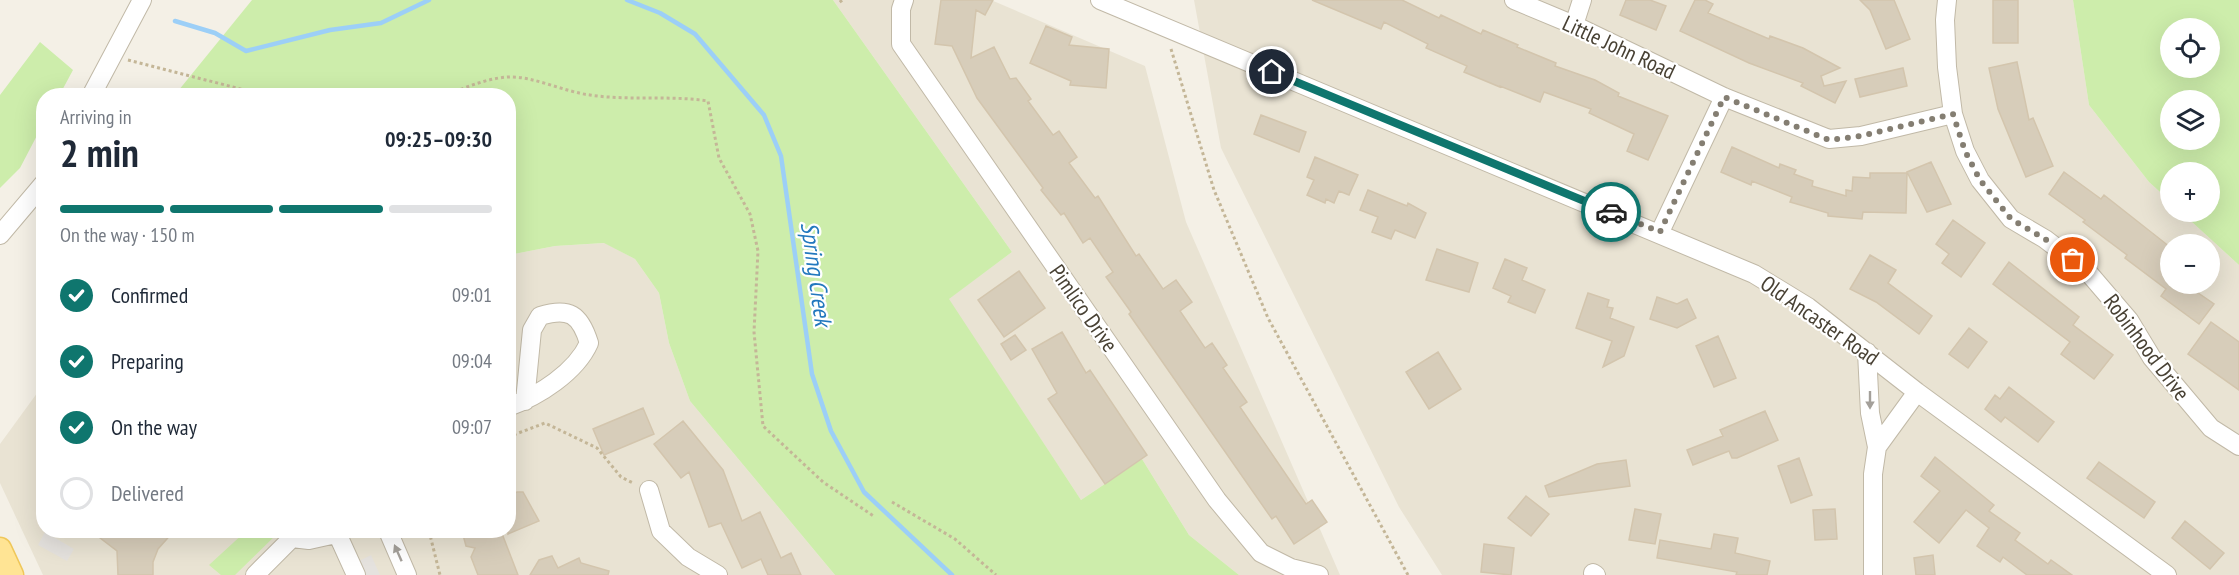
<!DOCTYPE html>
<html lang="en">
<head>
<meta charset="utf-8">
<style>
  :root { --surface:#fff; --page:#f2f2f3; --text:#1f2937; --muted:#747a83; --line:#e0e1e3; --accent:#0f766e }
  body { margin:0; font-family:"PT Sans Narrow",sans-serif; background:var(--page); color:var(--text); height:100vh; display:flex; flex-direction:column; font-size:22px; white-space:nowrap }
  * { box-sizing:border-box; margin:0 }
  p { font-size:20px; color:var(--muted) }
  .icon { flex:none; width:33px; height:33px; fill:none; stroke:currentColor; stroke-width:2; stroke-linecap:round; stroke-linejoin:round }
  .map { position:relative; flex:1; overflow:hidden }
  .side { position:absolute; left:36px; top:88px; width:480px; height:450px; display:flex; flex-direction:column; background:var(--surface); border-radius:24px; box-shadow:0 6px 24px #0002 }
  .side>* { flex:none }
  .buttons { position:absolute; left:2160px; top:18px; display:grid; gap:12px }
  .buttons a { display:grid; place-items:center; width:60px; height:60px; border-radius:50%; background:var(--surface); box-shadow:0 6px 24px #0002; font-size:30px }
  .pin { position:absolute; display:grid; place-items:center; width:51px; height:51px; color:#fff; margin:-26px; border:3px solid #fff; border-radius:50%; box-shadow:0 2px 6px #0007 }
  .courier { position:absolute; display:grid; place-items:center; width:60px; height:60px; margin:-30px; border:4px solid #0f766e; border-radius:50%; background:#fff; color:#222; box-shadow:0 2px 8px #0007 }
  .summary em { font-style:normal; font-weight:800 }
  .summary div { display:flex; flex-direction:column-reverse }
  .summary { display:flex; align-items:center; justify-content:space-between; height:102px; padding:0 24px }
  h1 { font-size:39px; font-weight:800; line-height:45px }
  .bar { display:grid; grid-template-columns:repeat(4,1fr); gap:9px 6px; align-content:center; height:72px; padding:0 24px }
  .bar i { height:8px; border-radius:4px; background:var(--line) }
  .bar .selected { background:var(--accent) }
  .bar p { grid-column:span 4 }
  ol { padding:0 24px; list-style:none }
  li { display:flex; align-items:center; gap:18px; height:66px }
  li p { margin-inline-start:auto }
  li .icon { padding:6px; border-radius:50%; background:var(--accent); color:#fff; stroke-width:4 }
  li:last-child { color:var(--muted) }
  li i { width:33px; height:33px; border:3px solid var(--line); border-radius:50% }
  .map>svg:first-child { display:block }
  .residential { fill:#e9e3d3; fill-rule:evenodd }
  .green { fill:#cdedab; fill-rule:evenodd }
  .parking { fill:#e5e2de }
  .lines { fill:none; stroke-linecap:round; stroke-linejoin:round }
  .stream { stroke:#9ccff7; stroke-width:4.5 }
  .building { fill:#d7cdba; stroke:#d3c5ad; stroke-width:1.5 }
  .minor-casing { stroke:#c1b9a7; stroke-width:20 }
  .major-casing { stroke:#efc75a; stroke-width:25 }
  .path { stroke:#c4b697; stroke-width:3; stroke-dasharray:3 3; stroke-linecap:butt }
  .minor { stroke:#fff; stroke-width:18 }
  .major { stroke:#ffe494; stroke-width:22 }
  .oneway { fill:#a4a09a }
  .done { stroke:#847e72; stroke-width:6; stroke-dasharray:0 10.8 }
  .route { stroke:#0f766e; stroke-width:8 }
  .labels { text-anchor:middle; stroke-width:4.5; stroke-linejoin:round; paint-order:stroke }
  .street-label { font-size:22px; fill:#484134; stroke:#fff }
  .water-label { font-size:24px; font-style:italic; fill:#2378be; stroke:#fff }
</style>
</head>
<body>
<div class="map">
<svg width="2239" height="575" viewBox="0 0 2239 575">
  <rect width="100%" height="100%" fill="#f4f0e6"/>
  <path class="residential" d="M833,0H991L1145,66L1186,222L1340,575H1239L1189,535L1142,459L1081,500L948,299L1012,252Z
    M1194,0H2073L2089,105L2149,182L2170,201V212H2181L2239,265V575H1442L1399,507L1221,148ZM2170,244H2210V284H2170Z
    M605,243L635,259L659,293L669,343L690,401L835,575H43L0,483V444L43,385L44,531H508L509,255L555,246Z"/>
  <path class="green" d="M252,0H833L1012,252L949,299L1081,500L1142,459L1189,535L1239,575H835L690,401L669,343L659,293L635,259L604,243L555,246L509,255L508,96H174Z
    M2073,0H2239V265L2181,212H2210V172H2170V201L2149,182L2089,105ZM2170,28H2210V68H2170ZM2170,100H2210V140H2170Z
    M40,42L73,70L59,96H44L43,124L20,168L0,188V95Z
    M246,531H280L235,575H221L209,565Z"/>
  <path class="parking" d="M45,532L74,549L67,561L38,545Z
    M371,555L380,575H350L347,567Z"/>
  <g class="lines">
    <path class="stream" d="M627,0L660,13L695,34L764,115L781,156L812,374L831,431L864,492L952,575
      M175,21L215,33L246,51L330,30L381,23L429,0"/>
  </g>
  <path class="building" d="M941,0H993L985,15L976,10L971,58L994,47L1010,79L1016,78L1031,99L1028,101L1053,135L1059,131L1077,157L1069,163L1095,198L1098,196L1136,256L1139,254L1163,289L1176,280L1192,302L1180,311L1205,348L1212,343L1227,365L1223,368L1247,402L1240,407L1306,504L1312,500L1327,522L1294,544L1276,516L1272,519L1129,314L1131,312L1106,277L1113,272L1090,238L1083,243L1064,213L1061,215L1041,190L1043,188L977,98L952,46L935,44Z
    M1312,0H1402L1439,18L1441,15L1481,34L1483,30L1518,45L1517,47L1556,63L1555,66L1595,80L1619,93L1618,96L1668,116L1648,160L1627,151L1634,134L1589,113L1591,109L1544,92L1540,102L1500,86V87L1464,72L1467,66L1426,48L1428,44L1384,22L1381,29Z
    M1626,0H1650L1666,6L1656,30L1620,15Z
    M1695,0H1705L1713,4L1708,13L1769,39L1770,36L1803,48L1840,68L1821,76L1824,86L1846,81L1835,103L1801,86L1803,83L1749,63L1680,31Z
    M1860,0H1894L1910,39L1886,49L1870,10Z
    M1993,0H2018V43H1993Z
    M1046,26L1072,37L1069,45L1109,49L1106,88L1070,85L1071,81L1030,63Z
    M2017,62L2029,120L2033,118L2053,166L2026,177L1998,109L1989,68Z
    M1903,68L1907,86L1860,97L1855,79Z
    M1261,115L1306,132L1299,152L1254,134Z
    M1732,147L1779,168L1780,164L1796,170L1794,174L1813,181L1812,186L1846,196V190L1852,191L1853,177L1870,178V173H1907L1906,213L1863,212L1862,219L1828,216V213L1790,202L1792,197L1752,181L1751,185L1721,172Z
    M1315,157L1358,175L1349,195L1339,191L1334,203L1326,199L1325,203L1307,195L1314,180L1307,177Z
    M1931,162L1951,204L1927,212L1907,172Z
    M2064,172L2101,199L2104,195L2170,247V284H2185L2214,304L2199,324L2161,296L2166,289L2125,258L2127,255L2083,222L2085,220L2049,194Z
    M1368,190L1407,206L1408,203L1426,213L1415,238L1395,230L1391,239L1372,232L1378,217L1360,210Z
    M1953,220L1985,243L1961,277L1942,263L1949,254L1936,244Z
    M1437,249L1478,263L1469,292L1426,280Z
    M1870,255L1896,270L1888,283L1932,316L1919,334L1876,302L1850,289Z
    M1505,259L1527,268L1522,280L1545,290L1535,313L1508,302L1511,296L1493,288Z
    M2009,262L2079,317L2073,325L2113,355L2094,379L2061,354L2070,342L1993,284Z
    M1019,271L1045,308L1004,337L978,300Z
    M1588,293L1609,300L1607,307L1613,308L1610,318L1634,327L1624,356L1603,367L1612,341L1576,328Z
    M1657,297L1677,304L1687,299L1696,318L1677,328L1650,319Z
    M2211,322L2239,342V390L2188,354Z
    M1969,328L1987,342L1968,368L1949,354Z
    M1062,332L1086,373L1090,370L1147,455L1105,484L1048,399L1057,393L1032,349Z
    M1015,335L1026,350L1011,360L1001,344Z
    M1718,336L1736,378L1714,387L1696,346Z
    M1438,352L1461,389L1429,409L1406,372Z
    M2009,387L2054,422L2038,442L2005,417L2001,422L1985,409L1995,395L2000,399Z
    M643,408L654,434L604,455L593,429Z
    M1765,411L1778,440L1737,458H1732L1729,451L1693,465L1687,450L1723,436L1720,430Z
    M683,421L723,470L742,521L760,512L781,558L791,553L801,575H768L761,559L742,568L721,523L709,527L689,472L681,478L654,444Z
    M1935,457L1994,505L1989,511L2020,533L2015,540L2048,564L2051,560L2072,575H2027L2003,557L2000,562L1977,546L1989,528L1966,510L1939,543L1914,522L1940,491L1921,476Z
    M1799,458L1812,495L1791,503L1778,466Z
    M1626,460L1630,486L1549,497L1545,486L1597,464Z
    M2099,462L2155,502L2144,518L2087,478Z
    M517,492H523L539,521L508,534V496Z
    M1526,496L1549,514L1531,536L1508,518Z
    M1635,509L1661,514L1655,544L1629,540Z
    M1835,509L1837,539L1815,540L1813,510Z
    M2185,521L2224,553L2210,569L2172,538Z
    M91,531H174L158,549L153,562V575H118L117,551Z
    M462,531H501L518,575H478L471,557L475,548L466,546Z
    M1714,534L1738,538L1735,553L1770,561L1767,575H1736L1737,572L1657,558L1660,540L1711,549Z
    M1484,544L1514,548L1511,575L1481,572Z
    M1933,555L1935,575H1916L1914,558Z
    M552,556L558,568L579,558L581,563L609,571L608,575H530L539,560Z"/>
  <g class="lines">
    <defs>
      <path id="minor" d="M904,0L901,9V44L1217,500L1261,553L1291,568L1319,575
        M1100,0L1754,274L1808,307L1917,392L2167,575
        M1514,0L1574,25L1724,97L1829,139L1861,136L1953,114
        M1947,0L1945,20L1947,67L1953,114L1965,151L1980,180L2011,219L2045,239L2087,271L2129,320L2152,358L2211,428L2239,446
        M1574,25L1582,0
        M91,96L142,0
        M1660,232L1724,97
        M0,235L44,183
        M1867,352L1870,413L1877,447L1873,474V575
        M508,407C539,396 576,372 589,343C580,314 569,307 540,316L532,330L525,401
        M1877,447L1917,392
        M649,490L661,531L688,557L718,575
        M336,531L356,575
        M388,531L407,575
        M292,538L309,540L336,534
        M1593,573L1596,575
        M255,575L292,538L295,531"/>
      <path id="major" d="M0,549L12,575"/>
    </defs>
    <use href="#minor" class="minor-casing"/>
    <use href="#major" class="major-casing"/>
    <path class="path" d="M840,0L843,4
      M1171,49L1214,190L1268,318L1408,575
      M128,60L268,96
      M444,96C465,88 486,78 509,77C533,76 565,92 590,95C629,101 669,95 708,101L719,158L750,214L758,251L754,332L763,426L823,482L875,517
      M508,437L545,423L597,448L621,477L633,483
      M892,502L955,539L996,575
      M429,531L440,575"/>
    <use href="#minor" class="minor"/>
    <use href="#major" class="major"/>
  </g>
  <defs><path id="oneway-solid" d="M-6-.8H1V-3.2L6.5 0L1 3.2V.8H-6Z" transform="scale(1.5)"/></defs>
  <g class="oneway">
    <use href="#oneway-solid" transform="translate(1870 400) rotate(90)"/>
    <use href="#oneway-solid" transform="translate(398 553) rotate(-114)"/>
  </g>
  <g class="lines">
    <path class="done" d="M1611,212L1660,232L1724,97L1829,140L1861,136L1953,114L1965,151L1980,180L2011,219L2045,239L2073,260"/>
    <path class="route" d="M1272,72L1611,212"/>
  </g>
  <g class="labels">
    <g class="street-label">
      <text transform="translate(1619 47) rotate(25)" y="8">Little John Road</text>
      <text transform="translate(1084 308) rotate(55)" y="8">Pimlico Drive</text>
      <text transform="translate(1820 320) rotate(35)" y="8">Old Ancaster Road</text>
      <text transform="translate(2147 347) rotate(53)" y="8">Robinhood Drive</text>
    </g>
    <g class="water-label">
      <text transform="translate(816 274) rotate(82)" y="8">Spring Creek</text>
    </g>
  </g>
</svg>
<div class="buttons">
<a><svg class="icon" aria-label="locate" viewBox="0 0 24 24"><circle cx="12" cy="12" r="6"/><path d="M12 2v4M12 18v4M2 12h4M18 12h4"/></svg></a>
<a><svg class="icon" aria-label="layers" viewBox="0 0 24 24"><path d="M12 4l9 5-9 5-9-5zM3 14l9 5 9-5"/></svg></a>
<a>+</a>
<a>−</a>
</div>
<div class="pin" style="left:2073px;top:260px;background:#ea580c"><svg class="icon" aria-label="bag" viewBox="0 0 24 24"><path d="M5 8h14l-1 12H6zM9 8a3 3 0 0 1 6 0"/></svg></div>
<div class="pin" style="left:1272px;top:72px;background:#1f2937"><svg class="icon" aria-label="home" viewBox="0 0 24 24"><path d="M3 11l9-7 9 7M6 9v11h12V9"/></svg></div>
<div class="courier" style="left:1611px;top:212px"><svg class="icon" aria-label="car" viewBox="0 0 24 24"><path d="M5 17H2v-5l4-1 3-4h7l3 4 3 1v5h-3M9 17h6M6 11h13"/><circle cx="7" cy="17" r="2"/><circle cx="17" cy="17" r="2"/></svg></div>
<section class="side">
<div class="summary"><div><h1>2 min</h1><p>Arriving in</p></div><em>09:25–09:30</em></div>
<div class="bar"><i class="selected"></i><i class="selected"></i><i class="selected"></i><i></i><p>On the way · 150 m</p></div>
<ol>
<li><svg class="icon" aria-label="check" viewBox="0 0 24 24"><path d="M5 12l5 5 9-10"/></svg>Confirmed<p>09:01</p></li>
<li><svg class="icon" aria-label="check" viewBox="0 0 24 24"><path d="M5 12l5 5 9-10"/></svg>Preparing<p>09:04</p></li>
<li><svg class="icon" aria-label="check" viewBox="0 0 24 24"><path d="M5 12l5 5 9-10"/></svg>On the way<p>09:07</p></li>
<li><i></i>Delivered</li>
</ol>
</section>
</div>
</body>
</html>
